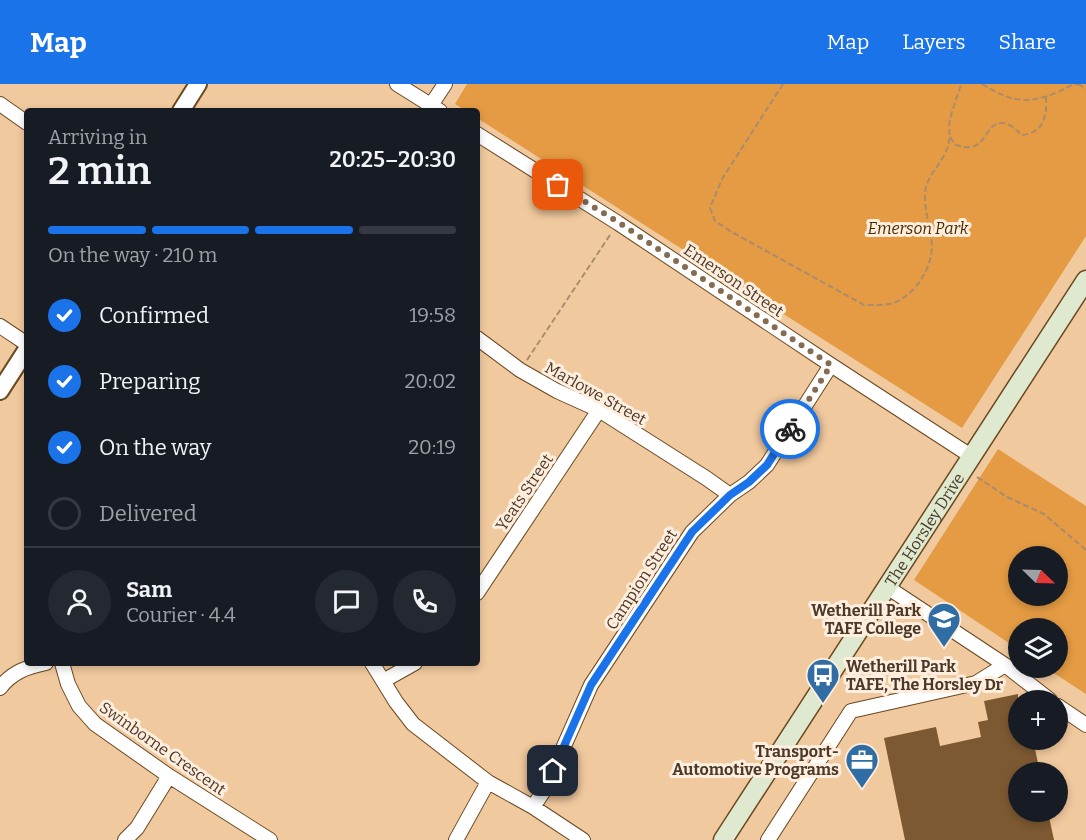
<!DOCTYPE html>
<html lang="en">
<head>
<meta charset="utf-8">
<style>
  :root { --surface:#171b24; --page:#242831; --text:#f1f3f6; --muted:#9ea1a6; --line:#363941; --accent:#1a73e8 }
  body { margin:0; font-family:Bitter,serif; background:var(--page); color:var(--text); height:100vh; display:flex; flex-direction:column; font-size:22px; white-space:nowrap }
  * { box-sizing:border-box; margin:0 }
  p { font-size:20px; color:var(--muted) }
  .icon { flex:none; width:33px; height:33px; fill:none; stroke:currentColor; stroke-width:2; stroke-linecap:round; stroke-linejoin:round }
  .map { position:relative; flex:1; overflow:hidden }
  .drawer { position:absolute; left:24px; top:24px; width:456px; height:558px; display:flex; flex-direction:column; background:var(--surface); border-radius:6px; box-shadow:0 3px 9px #0003 }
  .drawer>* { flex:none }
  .needle { width:39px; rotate:113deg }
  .tools { position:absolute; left:1008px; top:462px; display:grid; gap:12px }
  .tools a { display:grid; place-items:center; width:60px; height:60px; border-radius:50%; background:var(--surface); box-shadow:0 3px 9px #0003; font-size:30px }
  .pin { position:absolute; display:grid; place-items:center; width:51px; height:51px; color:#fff; margin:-26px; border-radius:12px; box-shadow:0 3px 9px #0006 }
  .courier { position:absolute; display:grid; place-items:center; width:60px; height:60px; margin:-30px; border:4px solid #1a73e8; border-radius:50%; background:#fff; color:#222; box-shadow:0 2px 8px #0007 }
  .summary em { font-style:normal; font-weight:600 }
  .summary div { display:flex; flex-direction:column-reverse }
  .summary { display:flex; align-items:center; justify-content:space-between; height:102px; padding:0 24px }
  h1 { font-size:39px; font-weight:600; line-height:45px }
  .bar { display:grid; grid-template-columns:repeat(4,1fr); gap:9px 6px; align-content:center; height:72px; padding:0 24px }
  .bar i { height:8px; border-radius:4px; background:var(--line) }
  .bar .selected { background:var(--accent) }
  .bar p { grid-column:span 4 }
  .line { display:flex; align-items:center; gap:15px; padding:0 24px; border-top:2px solid var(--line) }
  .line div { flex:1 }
  .round { display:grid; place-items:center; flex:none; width:63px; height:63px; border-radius:32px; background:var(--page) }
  ol { padding:0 24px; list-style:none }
  li { display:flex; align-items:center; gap:18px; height:66px }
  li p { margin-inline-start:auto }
  li .icon { padding:6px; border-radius:50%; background:var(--accent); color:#fff; stroke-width:4 }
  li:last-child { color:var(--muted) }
  li i { width:33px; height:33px; border:3px solid var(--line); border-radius:50% }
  header { display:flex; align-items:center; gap:36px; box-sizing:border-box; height:84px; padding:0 30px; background:var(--accent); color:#fff }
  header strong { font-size:28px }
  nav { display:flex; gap:33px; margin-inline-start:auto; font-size:21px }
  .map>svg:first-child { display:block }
  .green { fill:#e49b43; fill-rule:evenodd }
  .building { fill:#7c5932 }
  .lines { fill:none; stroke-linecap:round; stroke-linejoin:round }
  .minor-casing { stroke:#6a4820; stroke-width:16 }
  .tertiary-casing { stroke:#6a4820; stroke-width:20 }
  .secondary-casing { stroke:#6a4820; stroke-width:21 }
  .path { stroke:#aa8b6c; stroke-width:2; stroke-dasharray:6 3; stroke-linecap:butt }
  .minor { stroke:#fff; stroke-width:14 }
  .tertiary { stroke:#fff; stroke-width:16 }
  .secondary { stroke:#dee9d0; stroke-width:18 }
  .done { stroke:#846b51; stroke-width:6; stroke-dasharray:0 10.8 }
  .route { stroke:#1a73e8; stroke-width:8 }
  .labels { text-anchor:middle; stroke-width:6; stroke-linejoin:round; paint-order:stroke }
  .park-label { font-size:16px; font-style:italic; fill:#4a2b01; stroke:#fed }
  .street-label { font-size:16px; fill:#4a3928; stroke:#fed }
  .poi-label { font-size:16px; font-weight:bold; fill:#4a3928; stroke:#fed; text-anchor:end }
</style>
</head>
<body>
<header>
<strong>Map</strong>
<nav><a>Map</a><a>Layers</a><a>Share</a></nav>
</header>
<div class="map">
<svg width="1086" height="756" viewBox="0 0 1086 756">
  <rect width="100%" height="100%" fill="#f1c99e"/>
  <path class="green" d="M467,0H1086V152L962,344L477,34V27H466L455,20Z
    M998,365L1086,422V610L1046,584H1058V544H1018V565L914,496ZM1058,472V512H1018V472Z"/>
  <path class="building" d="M1018,610V656H1033L1040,688H1018V728H1048L1054,756H905L884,654L936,643L940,662L981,653L978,638L988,636L984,617Z"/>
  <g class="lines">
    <defs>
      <path id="minor" d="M397,0L440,27
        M0,20L27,39
        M431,21L445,0
        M477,50L618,139L831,281L971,372
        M0,242L27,260
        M477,254L520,286L557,307L599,326L706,394L730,411
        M887,503L1005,581L1050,616
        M477,509L599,326
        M62,579L68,600L79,622L95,640L169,692L270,756
        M372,579L396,618L413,640L488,698L533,723L583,756
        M383,597L415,579
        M0,604C12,588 27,583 46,579
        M1058,622L1086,641
        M533,723L545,705L591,601L692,448L730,411L749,398L767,381L831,281
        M125,756L137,744L169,692
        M456,756L488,698
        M768,756L851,627L976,599L1005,581"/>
      <path id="tertiary" d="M181,27L198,0
        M0,307L27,265"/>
      <g id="secondary">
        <path id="s1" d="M723,756L1086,196"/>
      </g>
    </defs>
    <use href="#minor" class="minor-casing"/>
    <use href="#tertiary" class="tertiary-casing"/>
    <use href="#secondary" class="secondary-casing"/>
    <path class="path" d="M783,0L722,95L710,124L715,137L730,147L864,221C875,221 886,222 896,218C916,209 932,184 932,162C931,142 922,123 926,103C930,88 944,77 948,62C951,53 948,44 950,35C952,26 958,11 961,0
      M982,0C1010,17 1025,21 1056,9C1064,6 1069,1 1078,0
      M1078,0L1086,5
      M950,53L956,61C988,72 983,38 1003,39C1010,39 1017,47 1022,51C1044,49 1047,32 1046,13
      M527,276L610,151
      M977,393L1007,413L1044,430L1086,466"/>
    <use href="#minor" class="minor"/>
    <use href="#tertiary" class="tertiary"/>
    <use href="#secondary" class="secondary"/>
  </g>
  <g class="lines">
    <path class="done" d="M558,101L618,138L831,281L790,345"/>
    <path class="route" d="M553,687L591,601L692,448L730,411L749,398L767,381L790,345"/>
  </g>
  <defs>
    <symbol id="university-pin" viewBox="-11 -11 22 30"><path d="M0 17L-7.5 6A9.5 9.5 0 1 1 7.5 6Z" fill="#2f6da4" stroke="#fed"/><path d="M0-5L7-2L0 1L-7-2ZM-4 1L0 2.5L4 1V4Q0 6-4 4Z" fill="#fff"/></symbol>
    <symbol id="bus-pin" viewBox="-11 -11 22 30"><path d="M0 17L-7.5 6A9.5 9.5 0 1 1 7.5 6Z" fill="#2f6da4" stroke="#fed"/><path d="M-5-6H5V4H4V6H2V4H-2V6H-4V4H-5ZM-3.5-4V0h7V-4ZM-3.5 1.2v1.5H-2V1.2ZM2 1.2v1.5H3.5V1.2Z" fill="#fff"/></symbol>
    <symbol id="office-pin" viewBox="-11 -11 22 30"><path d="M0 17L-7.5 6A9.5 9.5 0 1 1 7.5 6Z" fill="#2f6da4" stroke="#fed"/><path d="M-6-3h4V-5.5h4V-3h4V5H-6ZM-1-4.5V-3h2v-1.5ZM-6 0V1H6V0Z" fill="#fff"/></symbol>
  </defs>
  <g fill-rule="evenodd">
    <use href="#university-pin" x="925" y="516" width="38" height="52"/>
    <use href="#bus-pin" x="804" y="572" width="38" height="52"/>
    <use href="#office-pin" x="843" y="657" width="38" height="52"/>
  </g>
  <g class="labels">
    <g class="park-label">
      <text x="918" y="150">Emerson Park</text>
    </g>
    <g class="street-label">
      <text transform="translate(734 196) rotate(34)" y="6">Emerson Street</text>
      <text transform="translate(596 309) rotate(29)" y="6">Marlowe Street</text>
      <text transform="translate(524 408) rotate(-56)" y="6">Yeats Street</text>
      <text dy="6" stroke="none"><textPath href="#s1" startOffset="370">The Horsley Drive</textPath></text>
      <text transform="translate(641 495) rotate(-57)" y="6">Campion Street</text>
      <text transform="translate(163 664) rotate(35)" y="6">Swinborne Crescent</text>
    </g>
    <g class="poi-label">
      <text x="921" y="532">Wetherill Park<tspan x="921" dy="18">TAFE College</tspan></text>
      <text x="846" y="588" text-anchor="start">Wetherill Park<tspan x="846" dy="18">TAFE, The Horsley Dr</tspan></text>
      <text x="839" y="673">Transport-<tspan x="839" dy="18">Automotive Programs</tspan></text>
    </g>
  </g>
</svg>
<div class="tools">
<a><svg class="needle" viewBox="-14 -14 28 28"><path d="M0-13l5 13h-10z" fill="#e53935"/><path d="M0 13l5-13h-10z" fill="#9ea1a6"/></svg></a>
<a><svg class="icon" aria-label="layers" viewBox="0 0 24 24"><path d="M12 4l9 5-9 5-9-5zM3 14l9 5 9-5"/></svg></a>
<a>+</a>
<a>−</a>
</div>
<div class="pin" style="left:558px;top:101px;background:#ea580c"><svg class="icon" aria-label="bag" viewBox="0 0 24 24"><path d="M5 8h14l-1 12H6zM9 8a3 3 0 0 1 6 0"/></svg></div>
<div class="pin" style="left:553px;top:687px;background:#1f2937"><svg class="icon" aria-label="home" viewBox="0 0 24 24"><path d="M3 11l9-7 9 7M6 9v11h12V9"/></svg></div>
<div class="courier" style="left:790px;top:345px"><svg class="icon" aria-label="bike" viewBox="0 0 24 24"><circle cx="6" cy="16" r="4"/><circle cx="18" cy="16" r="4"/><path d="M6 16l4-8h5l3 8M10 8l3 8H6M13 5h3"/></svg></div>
<section class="drawer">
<div class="summary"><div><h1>2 min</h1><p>Arriving in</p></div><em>20:25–20:30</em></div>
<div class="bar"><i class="selected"></i><i class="selected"></i><i class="selected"></i><i></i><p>On the way · 210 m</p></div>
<ol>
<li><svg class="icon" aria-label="check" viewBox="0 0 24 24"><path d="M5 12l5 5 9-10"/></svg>Confirmed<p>19:58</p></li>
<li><svg class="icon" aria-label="check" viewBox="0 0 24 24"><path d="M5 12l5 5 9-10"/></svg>Preparing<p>20:02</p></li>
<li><svg class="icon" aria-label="check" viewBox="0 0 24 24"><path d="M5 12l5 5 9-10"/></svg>On the way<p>20:19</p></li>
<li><i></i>Delivered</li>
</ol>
<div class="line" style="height:108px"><a class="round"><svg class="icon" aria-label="person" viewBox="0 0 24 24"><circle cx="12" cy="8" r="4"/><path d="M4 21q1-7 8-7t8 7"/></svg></a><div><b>Sam</b><p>Courier · 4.4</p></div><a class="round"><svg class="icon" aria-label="chat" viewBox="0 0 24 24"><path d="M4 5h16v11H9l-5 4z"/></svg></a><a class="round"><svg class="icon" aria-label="phone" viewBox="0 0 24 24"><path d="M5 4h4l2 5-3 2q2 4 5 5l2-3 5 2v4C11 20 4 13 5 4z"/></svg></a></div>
</section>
</div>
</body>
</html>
